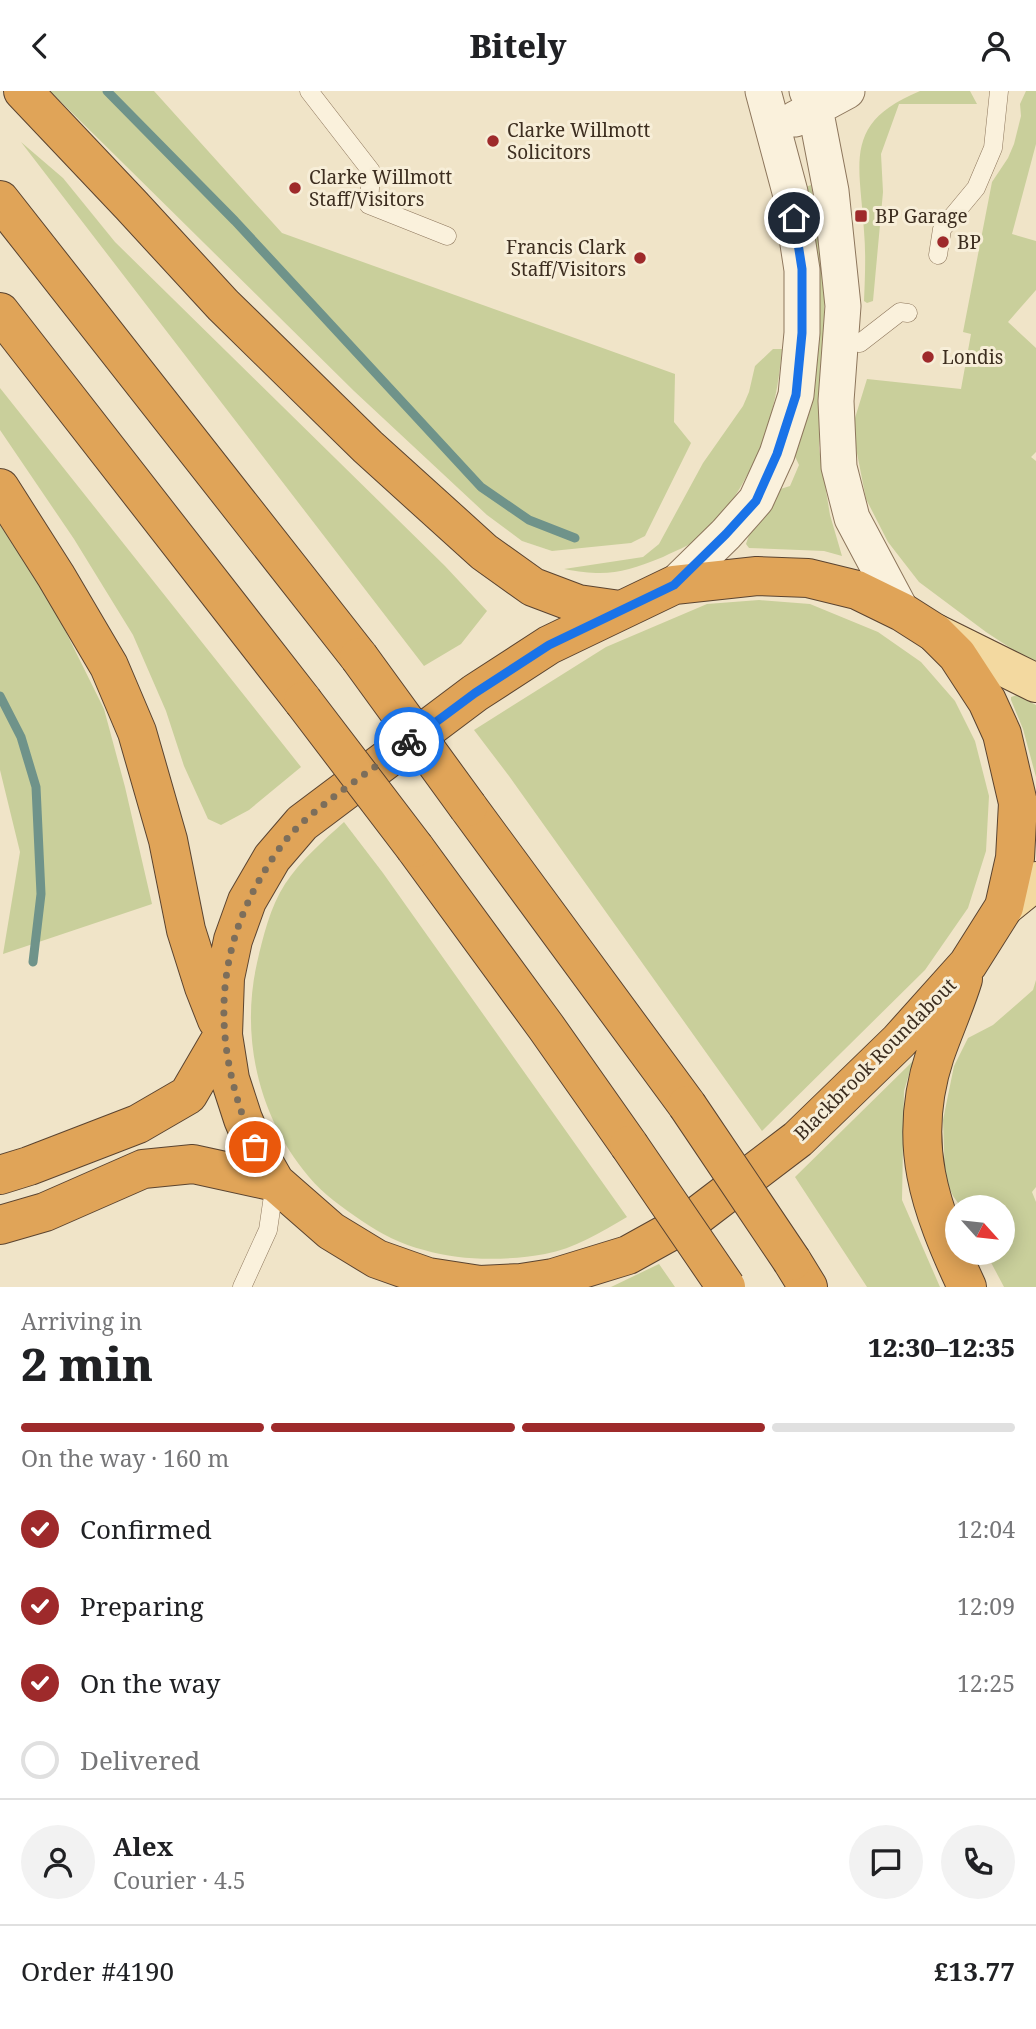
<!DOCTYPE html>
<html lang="en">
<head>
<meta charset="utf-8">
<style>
  :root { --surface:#fff; --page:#f2f2f2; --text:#202124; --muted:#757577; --line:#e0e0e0; --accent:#9e2a2b }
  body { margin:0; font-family:"Noto Serif",serif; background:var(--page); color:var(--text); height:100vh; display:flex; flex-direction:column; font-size:26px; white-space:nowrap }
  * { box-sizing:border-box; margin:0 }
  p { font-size:23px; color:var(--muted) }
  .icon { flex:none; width:38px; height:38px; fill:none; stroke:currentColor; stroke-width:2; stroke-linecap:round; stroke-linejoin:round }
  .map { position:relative; height:1196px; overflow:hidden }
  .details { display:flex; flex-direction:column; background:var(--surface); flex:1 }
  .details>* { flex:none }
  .needle { width:46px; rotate:117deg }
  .tools { position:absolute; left:945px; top:1104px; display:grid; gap:14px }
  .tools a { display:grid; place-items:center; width:70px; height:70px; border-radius:50%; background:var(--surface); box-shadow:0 4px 18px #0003; font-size:35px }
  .pin { position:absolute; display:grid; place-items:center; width:60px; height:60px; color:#fff; margin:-30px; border:4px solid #fff; border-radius:50%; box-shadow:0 2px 7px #0007 }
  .courier { position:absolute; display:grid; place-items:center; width:70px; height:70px; margin:-35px; border:5px solid #1a73e8; border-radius:50%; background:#fff; color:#222; box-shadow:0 2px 9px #0007 }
  .head em { font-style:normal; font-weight:800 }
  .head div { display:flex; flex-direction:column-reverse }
  .head { display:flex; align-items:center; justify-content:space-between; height:119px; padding:0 21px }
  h1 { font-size:46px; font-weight:800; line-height:52px }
  .bar { display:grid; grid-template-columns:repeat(4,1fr); gap:10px 7px; align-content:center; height:84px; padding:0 21px }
  .bar i { height:9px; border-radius:5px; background:var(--line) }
  .bar .active { background:var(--accent) }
  .bar p { grid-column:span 4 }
  .line { display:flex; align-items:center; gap:18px; padding:0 21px; border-top:2px solid var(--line) }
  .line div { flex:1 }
  .round { display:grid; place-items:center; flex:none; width:74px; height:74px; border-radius:37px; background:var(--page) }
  ol { padding:0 21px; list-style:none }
  li { display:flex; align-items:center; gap:21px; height:77px }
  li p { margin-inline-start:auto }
  li .icon { padding:7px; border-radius:50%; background:var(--accent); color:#fff; stroke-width:4 }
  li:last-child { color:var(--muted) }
  li i { width:38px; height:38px; border:4px solid var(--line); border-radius:50% }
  header { display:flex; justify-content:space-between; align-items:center; height:91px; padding:0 21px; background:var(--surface); font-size:32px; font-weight:800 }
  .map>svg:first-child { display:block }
  .green { fill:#c9cf9b }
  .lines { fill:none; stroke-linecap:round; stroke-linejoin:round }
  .stream { stroke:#6f938a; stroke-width:9 }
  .lane-casing { stroke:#8d765c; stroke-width:19 }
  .street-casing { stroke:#8d765c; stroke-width:37 }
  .primary-casing { stroke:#5b4430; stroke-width:40 }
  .highway-casing { stroke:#5b4430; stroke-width:40 }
  .lane { stroke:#faf1dc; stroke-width:18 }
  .street { stroke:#faf1dc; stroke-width:35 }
  .primary { stroke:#f3d9a0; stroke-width:38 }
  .highway { stroke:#e0a458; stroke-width:38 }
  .highway-bridge-casing { stroke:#5b4430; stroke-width:40; stroke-linecap:butt }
  .highway-bridge { stroke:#e0a458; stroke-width:38 }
  .done { stroke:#7c6e5b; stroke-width:7; stroke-dasharray:0 12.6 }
  .route { stroke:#1a73e8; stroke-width:9 }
  .poi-dot { fill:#9e2a2b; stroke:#f7eed8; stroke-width:2.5 }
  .labels { text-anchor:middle; stroke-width:6; stroke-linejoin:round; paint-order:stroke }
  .poi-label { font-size:19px; fill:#3d2e20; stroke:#f7eed8; text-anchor:start }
  .street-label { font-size:19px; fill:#3d2e20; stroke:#f7eed8 }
</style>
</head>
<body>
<header><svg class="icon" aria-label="back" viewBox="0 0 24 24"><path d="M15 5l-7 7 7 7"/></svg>Bitely<svg class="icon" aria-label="person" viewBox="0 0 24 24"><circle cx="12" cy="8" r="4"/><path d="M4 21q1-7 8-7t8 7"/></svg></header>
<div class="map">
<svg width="1036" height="1196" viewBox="0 0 1036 1196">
  <rect width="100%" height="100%" fill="#f0e4c8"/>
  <path class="green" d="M50,0H154L282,142L675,283L674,331L691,352L645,445L631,452L552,460L522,450L487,424L354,300Z
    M920,0H970L977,13H899L881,63L883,101L873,210L867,212L864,210C865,187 866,163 864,140C860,72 842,32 920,0Z
    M1026,0H1036V53L1012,143L1036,150V199L1008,231L1036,257V361L1031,366L1036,370V574L986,541L919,491L888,451L866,408L855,352V327L867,288L961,298L971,243L963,241L992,91L1008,67L1014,53L1021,25L1020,13Z
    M21,51L63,87L115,151L445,475L487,520L461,553L424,575Z
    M811,94L822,152L825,198L819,357L830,424L842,465L824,460L749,457L746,453L749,444L774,400L790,395L799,374L791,357L803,97Z
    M773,258H782C777,314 765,358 735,405C728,416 720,430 710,440C696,452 679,458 663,466C623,482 607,486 564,478L643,466L659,453L703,372L743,315L749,301L755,275Z
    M0,297L301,676L249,719L221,734L208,728L184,675L166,620L133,544L74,448L0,339Z
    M0,434L53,515L104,618L125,696L152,813L3,863L20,761L0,679Z
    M759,509L810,513L878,541L921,571L955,610L975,650L989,705L986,760L968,817L925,879L762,1040L509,685L474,639L606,556L707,513Z
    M1017,604L1036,614V686L1023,638L1011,609V606Z
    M344,731L383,782L627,1126C601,1141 574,1158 545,1163C505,1170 462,1170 424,1159C402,1154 380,1142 362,1130C343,1117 323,1103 309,1086C259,1027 240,947 257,872C263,846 270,816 285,793C301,769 323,750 344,731Z
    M1036,889V1096L1032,1101L1036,1111V1196H1004L986,1162H1003V1116H961L953,1105L945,1087L943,1029L954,975L968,947L993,934L1033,899Z
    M913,970L904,1000L902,1109L940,1196H867L795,1086Z
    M659,1173L675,1196H611Z"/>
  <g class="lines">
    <path class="stream" d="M107,0L235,130L481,396L529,429L575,447
      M0,605L21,646L36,696L41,803L33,871"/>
    <defs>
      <path id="lane" d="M309,0L371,80L369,114L447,145
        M938,164L942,138L976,97L993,57L999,0
        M841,249L860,252L900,221L908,222
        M242,1196L268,1139L275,1091"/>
      <path id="street" d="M807,0L815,17L831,100L843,215L836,310L839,376L852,427L902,521
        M795,28L847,0
        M674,494L726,443L756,409L777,363L796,304L802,242V179L790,101L763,0"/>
      <path id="primary" d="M935,542L1036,592
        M1004,816L1036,790"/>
      <path id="highway" d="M23,0L131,114L223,214L368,356L484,461L533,496L578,513L620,519
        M0,109L359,566
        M0,221L303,610
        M0,397L56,485L109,575L137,641L168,749L186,839L204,896L217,929
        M757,485L808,487L857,499L902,521L935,542L957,564L987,610L1002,643L1018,712L1015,767L1004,816L968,873L899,950L798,1048L693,1128L628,1164L553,1187L521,1192L480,1194L428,1186L377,1168L331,1140L275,1091L255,1056L243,1028L230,988L223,944L225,887L233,849L247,810L272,767L302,732L475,602L549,554L674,494Z
        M468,716L687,1014
        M415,757L546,936L629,1054
        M963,888C955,914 944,938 935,964C906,1052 930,1117 967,1196
        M0,1084L29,1075L138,1033L188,1004L223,944
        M0,1134L45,1121L143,1078L193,1073L275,1091
        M792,1170L808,1196"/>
    </defs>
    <use href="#lane" class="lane-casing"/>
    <use href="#street" class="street-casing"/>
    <use href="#primary" class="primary-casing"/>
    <use href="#highway" class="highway-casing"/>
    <use href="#lane" class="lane"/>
    <use href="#street" class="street"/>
    <use href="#primary" class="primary"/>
    <use href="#highway" class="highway"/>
    <defs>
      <path id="highway-bridge" d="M359,566L468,716
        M303,610L415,757
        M687,1014L792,1170
        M629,1054L726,1196"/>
    </defs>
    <use href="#highway-bridge" class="highway-bridge-casing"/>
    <use href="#highway-bridge" class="highway-bridge"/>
  </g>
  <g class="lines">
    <path class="done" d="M255,1056C215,964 210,875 261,786C272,767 286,746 303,731C334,703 375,677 409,651"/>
    <path class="route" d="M409,651L475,602L549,554L674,494L726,443L756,410L777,363L796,304L802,242V178L794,127"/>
  </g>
  <g class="poi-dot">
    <circle cx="493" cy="50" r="7"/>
    <circle cx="295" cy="97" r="7"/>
    <rect x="854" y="118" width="14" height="14" rx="3.5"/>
    <circle cx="943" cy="151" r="7"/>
    <circle cx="640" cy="167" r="7"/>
    <circle cx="928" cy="266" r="7"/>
  </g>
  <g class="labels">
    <g class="poi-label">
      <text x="507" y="46">Clarke Willmott<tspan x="507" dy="22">Solicitors</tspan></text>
      <text x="309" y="93">Clarke Willmott<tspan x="309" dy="22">Staff/Visitors</tspan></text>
      <text x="875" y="132">BP Garage</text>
      <text x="957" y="158">BP</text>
      <text x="626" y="163" text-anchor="end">Francis Clark<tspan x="626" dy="22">Staff/Visitors</tspan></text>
      <text x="942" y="273">Londis</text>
    </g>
    <g class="street-label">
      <text transform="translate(875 968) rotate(-45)" y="7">Blackbrook Roundabout</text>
    </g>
  </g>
</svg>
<div class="tools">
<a><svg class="needle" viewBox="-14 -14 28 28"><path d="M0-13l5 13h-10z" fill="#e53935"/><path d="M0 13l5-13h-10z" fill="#757577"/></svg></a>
</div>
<div class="pin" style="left:255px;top:1056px;background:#ea580c"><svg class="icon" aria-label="bag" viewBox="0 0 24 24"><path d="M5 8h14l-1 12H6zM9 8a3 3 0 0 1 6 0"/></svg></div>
<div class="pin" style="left:794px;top:127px;background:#1f2937"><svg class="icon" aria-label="home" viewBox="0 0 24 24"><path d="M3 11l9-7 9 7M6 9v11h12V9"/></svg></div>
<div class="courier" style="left:409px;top:651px"><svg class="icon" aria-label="bike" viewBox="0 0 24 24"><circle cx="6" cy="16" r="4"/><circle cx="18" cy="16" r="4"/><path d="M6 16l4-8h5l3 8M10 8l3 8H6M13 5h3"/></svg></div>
</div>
<section class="details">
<div class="head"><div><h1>2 min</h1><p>Arriving in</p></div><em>12:30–12:35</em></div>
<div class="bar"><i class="active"></i><i class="active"></i><i class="active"></i><i></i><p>On the way · 160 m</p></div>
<ol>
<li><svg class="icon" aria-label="check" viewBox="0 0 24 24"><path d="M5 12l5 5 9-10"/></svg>Confirmed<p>12:04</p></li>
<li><svg class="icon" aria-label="check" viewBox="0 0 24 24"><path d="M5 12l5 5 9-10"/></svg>Preparing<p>12:09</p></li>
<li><svg class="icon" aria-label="check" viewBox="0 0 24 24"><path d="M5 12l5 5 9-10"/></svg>On the way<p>12:25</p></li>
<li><i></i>Delivered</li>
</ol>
<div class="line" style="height:126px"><a class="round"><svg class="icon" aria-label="person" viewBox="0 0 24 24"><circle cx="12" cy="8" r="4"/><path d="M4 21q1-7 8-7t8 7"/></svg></a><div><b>Alex</b><p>Courier · 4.5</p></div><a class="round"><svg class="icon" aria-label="chat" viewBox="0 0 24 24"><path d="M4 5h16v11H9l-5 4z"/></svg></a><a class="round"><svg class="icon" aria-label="phone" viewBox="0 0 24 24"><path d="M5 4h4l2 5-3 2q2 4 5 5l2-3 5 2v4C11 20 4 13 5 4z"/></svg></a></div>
<div class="line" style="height:91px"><div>Order #4190</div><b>£13.77</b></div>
</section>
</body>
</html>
